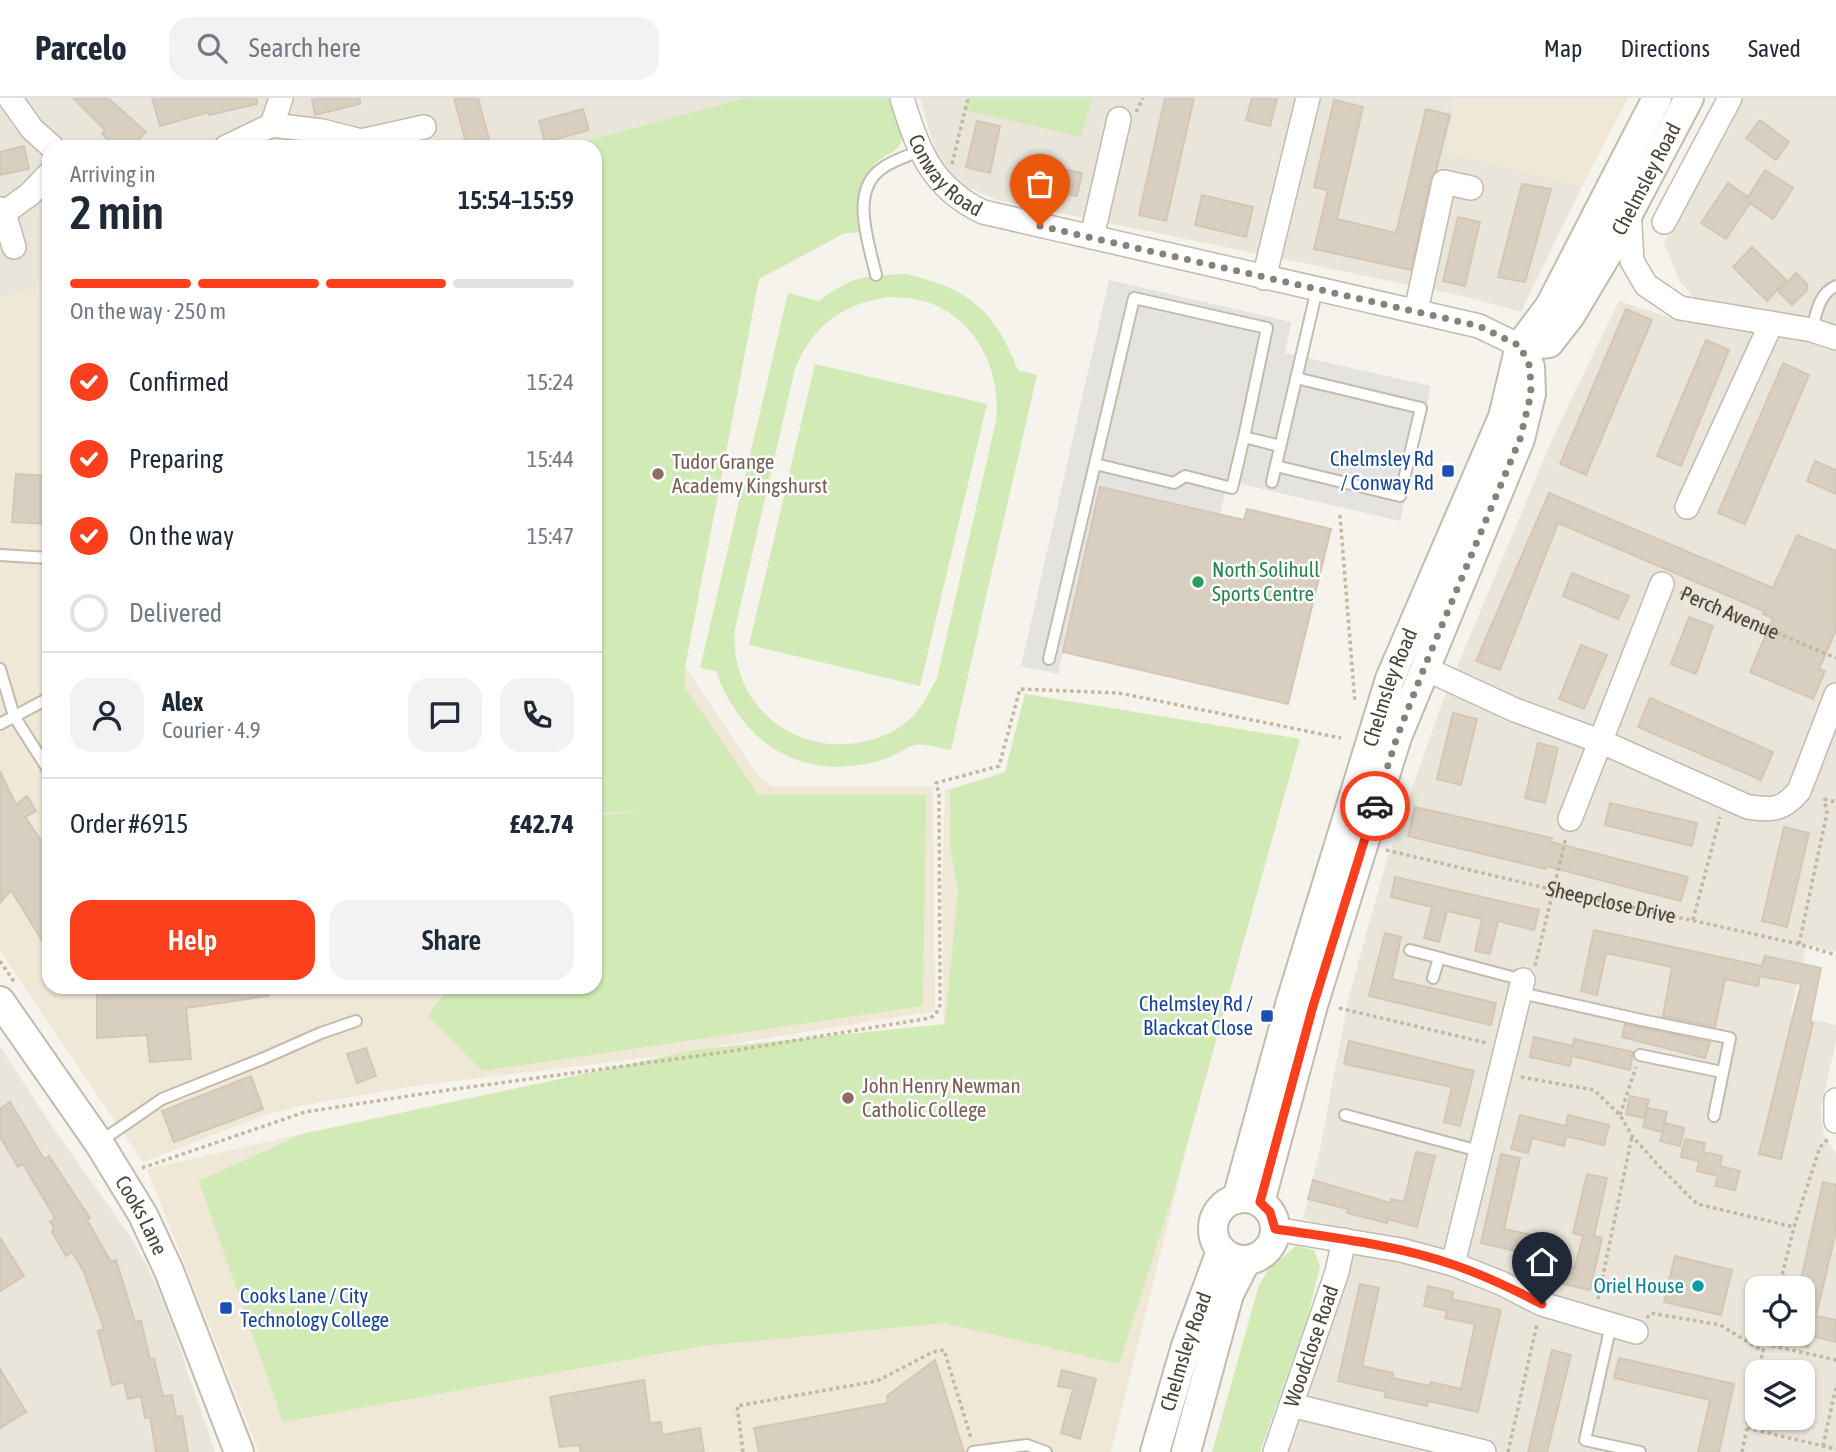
<!DOCTYPE html>
<html lang="en">
<head>
<meta charset="utf-8">
<style>
  :root { --surface:#fff; --page:#f2f2f3; --text:#1f2937; --muted:#747a83; --line:#e0e1e3; --accent:#fc3f1d }
  body { margin:0; font-family:"Asap Condensed",sans-serif; background:var(--page); color:var(--text); height:100vh; display:flex; flex-direction:column; font-size:26px; white-space:nowrap }
  * { box-sizing:border-box; margin:0 }
  p { font-size:23px; color:var(--muted) }
  .icon { flex:none; width:38px; height:38px; fill:none; stroke:currentColor; stroke-width:2; stroke-linecap:round; stroke-linejoin:round }
  .map { position:relative; flex:1; overflow:hidden }
  .sheet { position:absolute; left:42px; top:42px; width:560px; height:854px; display:flex; flex-direction:column; background:var(--surface); border-radius:21px; box-shadow:0 2px 5px #0004 }
  .sheet>* { flex:none }
  .buttons { position:absolute; left:1745px; top:1178px; display:grid; gap:14px }
  .buttons a { display:grid; place-items:center; width:70px; height:70px; border-radius:14px; background:var(--surface); box-shadow:0 2px 5px #0004; font-size:35px }
  .pin { position:absolute; display:grid; place-items:center; width:60px; height:60px; color:#fff; margin:-72px -30px; border-radius:50% 50% 50% 0; rotate:-45deg; box-shadow:0 0 7px #0007 }
  .pin .icon { rotate:45deg }
  .courier { position:absolute; display:grid; place-items:center; width:70px; height:70px; margin:-35px; border:5px solid #fc3f1d; border-radius:50%; background:#fff; color:#222; box-shadow:0 2px 9px #0007 }
  .summary em { font-style:normal; font-weight:600 }
  .summary div { display:flex; flex-direction:column-reverse }
  .summary { display:flex; align-items:center; justify-content:space-between; height:119px; padding:0 28px }
  h1 { font-size:46px; font-weight:600; line-height:52px }
  .bar { display:grid; grid-template-columns:repeat(4,1fr); gap:10px 7px; align-content:center; height:84px; padding:0 28px }
  .bar i { height:9px; border-radius:5px; background:var(--line) }
  .bar .active { background:var(--accent) }
  .bar p { grid-column:span 4 }
  .line { display:flex; align-items:center; gap:18px; padding:0 28px; border-top:2px solid var(--line) }
  .line div { flex:1 }
  .round { display:grid; place-items:center; flex:none; width:74px; height:74px; border-radius:21px; background:var(--page) }
  ol { padding:0 28px; list-style:none }
  li { display:flex; align-items:center; gap:21px; height:77px }
  li p { margin-inline-start:auto }
  li .icon { padding:7px; border-radius:50%; background:var(--accent); color:#fff; stroke-width:4 }
  li:last-child { color:var(--muted) }
  li i { width:38px; height:38px; border:4px solid var(--line); border-radius:50% }
  .action { display:flex; gap:14px; margin-top:auto; padding:14px 28px }
  .action a { flex:1; height:80px; border-radius:21px; background:var(--accent); color:#fff; font-size:28px; font-weight:600; line-height:80px; text-align:center }
  .action a+a { background:var(--page); color:var(--text) }
  header { display:flex; align-items:center; gap:42px; box-sizing:border-box; height:98px; padding:0 35px; background:var(--surface); border-bottom:2px solid var(--line) }
  header strong { font-size:33px }
  nav { display:flex; gap:38px; margin-inline-start:auto; font-size:24px }
  .search { width:490px; height:63px; background:var(--page); display:flex; align-items:center; gap:18px; box-sizing:border-box; padding:0 24px; border-radius:21px; color:var(--muted); font-size:26px }
  .map>svg:first-child { display:block }
  .residential { fill:#eae5da; fill-rule:evenodd }
  .education { fill:#efe8d6 }
  .green { fill:#d2eab5; fill-rule:evenodd }
  .parking { fill:#e5e3e0 }
  .building { fill:#d8cfc1; stroke:#d3c7b4; stroke-width:2 }
  .lines { fill:none; stroke-linecap:round; stroke-linejoin:round }
  .service-casing { stroke:#c2bbae; stroke-width:14 }
  .minor-casing { stroke:#c2bbae; stroke-width:26 }
  .tertiary-casing { stroke:#c2bbae; stroke-width:32 }
  .path { stroke:#c4b79f; stroke-width:3.5; stroke-dasharray:3.5 3.5; stroke-linecap:butt }
  .service { stroke:#fff; stroke-width:10 }
  .minor { stroke:#fff; stroke-width:23 }
  .tertiary { stroke:#fff; stroke-width:28 }
  .done { stroke:#878178; stroke-width:7; stroke-dasharray:0 12.6 }
  .route { stroke:#fc3f1d; stroke-width:9 }
  .transit-dot { fill:#1a4fb4; stroke:#fff; stroke-width:2.5 }
  .education-dot { fill:#8d6e63; stroke:#fff; stroke-width:2.5 }
  .leisure-dot { fill:#2e9e5b; stroke:#fff; stroke-width:2.5 }
  .culture-dot { fill:#0f9aa8; stroke:#fff; stroke-width:2.5 }
  .labels { text-anchor:middle; stroke-width:5; stroke-linejoin:round; paint-order:stroke }
  .street-label { font-size:21px; fill:#4b4439; stroke:#fff }
  .transit-label { font-size:21px; fill:#164399; stroke:#fff; text-anchor:end }
  .education-label { font-size:21px; fill:#785e54; stroke:#fff; text-anchor:start }
  .leisure-label { font-size:21px; fill:#27864d; stroke:#fff; text-anchor:start }
  .culture-label { font-size:21px; fill:#0d838f; stroke:#fff; text-anchor:end }
</style>
</head>
<body>
<header>
<strong>Parcelo</strong>
<div class="search"><svg class="icon" aria-label="search" viewBox="0 0 24 24"><circle cx="10" cy="10" r="6"/><path d="M15 15l6 6"/></svg>Search here</div>
<nav><a>Map</a><a>Directions</a><a>Saved</a></nav>
</header>
<div class="map">
<svg width="1836" height="1354" viewBox="0 0 1836 1354">
  <rect width="100%" height="100%" fill="#f6f3ec"/>
  <path class="residential" d="M0,0H746L563,49H49V187L0,201Z
    M920,0H1455L1447,54L1582,88L1521,214L1467,199L997,102L960,86L936,56Z
    M1740,0H1836V854L1807,847L1790,916L1836,927V944L1821,1009L1823,1035L1836,1056V1354H1284L1346,1131L1303,1121L1320,1051L1349,898L1386,765L1442,605L1554,337L1619,203L1675,221L1693,199L1680,183L1664,146ZM1757,1190H1802V1236H1757ZM1757,1274H1802V1320H1757Z
    M0,948L47,1021L132,1141L148,1170L165,1207L215,1354H0Z"/>
  <path class="education" d="M746,0L845,135L759,181L685,569L758,678L771,688H933L935,913L700,951L685,955L414,988L305,1007L265,1017L143,1064L0,853V201L49,187V889H595V49H563Z
    M1455,0H1628L1582,88L1447,54Z
    M1025,596L1300,641L1186,1052L1111,1354H259L147,1071L302,1036L712,960L823,947L944,926L942,788L945,692L1005,675Z"/>
  <path class="green" d="M746,0H890C922,73 880,38 863,86C862,90 858,97 858,101C857,111 864,124 867,134L845,135L759,181L685,569V590L759,697H926L923,908L482,973L428,918L449,889H595V718L645,713L595,715V49H563Z
    M968,0H1092L1081,39L965,12Z
    M905,176C967,190 995,211 1018,272L1037,277L951,652C940,650 924,645 914,647C906,649 898,656 890,659C881,663 869,666 859,667C789,678 738,636 716,573L700,570L788,195L819,203C853,178 863,178 905,176ZM887,199C895,200 905,199 914,201C971,210 1003,270 996,323L937,580C930,592 924,607 914,617C901,631 881,641 862,644C791,658 729,604 735,531L795,271C813,227 841,207 887,199Z
    M815,266L987,306L920,588L749,547Z
    M1025,596L1300,641L1171,1103L1119,1266L944,1225L702,1248L283,1324L199,1083L302,1036L700,951L945,926L958,794L950,748V692L1005,674Z
    M1296,1148L1314,1152L1320,1168L1308,1218L1260,1354H1212L1259,1187L1268,1172Z"/>
  <path class="parking" d="M1109,182L1291,224L1285,255L1431,288L1400,423L1228,383L1220,416L1101,389L1058,576L1021,568Z"/>
  <path class="building" d="M73,0H108L146,34L132,49H115L102,36L105,32Z
    M152,0H257V6L209,17V14L160,28Z
    M320,0H360V6L315,17L312,2Z
    M454,0H478L491,49H467Z
    M1165,0H1194L1166,123L1139,117Z
    M1252,0H1277L1270,28L1246,22Z
    M1334,2L1363,9L1337,121L1396,135L1426,11L1450,17L1436,73L1430,81L1411,172L1314,151L1328,92L1314,89Z
    M583,11L589,32L545,44L539,23Z
    M1760,22L1789,44L1776,62L1746,40Z
    M977,23L1000,28L990,75L966,69Z
    M24,48L29,71L0,77V54Z
    M1025,63L1082,75L1077,98L1020,86Z
    M1765,72L1793,90L1773,121L1750,105L1726,141L1701,125L1728,85L1748,99Z
    M1522,86L1551,91L1525,184L1498,179Z
    M1202,97L1253,109L1246,139L1195,127Z
    M1458,119L1480,124L1465,188L1443,183Z
    M1752,149L1786,182L1767,203L1733,169Z
    M1796,175L1807,186V192L1792,207L1778,193Z
    M1626,211L1652,222L1586,377L1560,366Z
    M1706,242L1729,252L1681,368L1657,358Z
    M1783,265L1809,277L1745,426L1718,415Z
    M1815,363L1836,372V396L1807,383Z
    M16,376L49,378V426L12,424Z
    M1100,389L1244,422L1247,411L1331,431L1288,606L1063,554Z
    M1549,395L1773,490L1797,437L1836,453V532L1819,571L1825,573L1813,601L1750,574L1773,520L1763,516L1764,513L1558,425L1500,572L1476,563Z
    M1572,475L1629,498L1618,521L1563,498Z
    M1689,519L1713,528L1696,576L1671,566Z
    M1581,547L1607,557L1584,611L1559,601Z
    M1650,600L1773,654L1761,682L1638,629Z
    M1453,615L1477,621L1461,687L1437,681Z
    M1538,645L1558,650L1545,705L1525,700Z
    M0,673L16,707L27,698L36,713L25,719L49,754V854L11,792L0,805Z
    M1610,705L1697,725L1692,748L1605,727Z
    M1415,709L1552,740L1551,744L1688,779L1681,803L1546,768V771L1408,738Z
    M1784,729L1809,735L1787,829L1762,823Z
    M1395,779L1539,812L1534,832L1498,823L1490,856L1475,853L1482,821L1447,813L1439,844L1424,840L1432,809L1391,799Z
    M1594,832L1762,868L1765,858L1821,870L1810,924L1813,925L1781,1061L1759,1056L1801,886L1760,878L1758,888L1725,881L1715,929L1663,918L1672,869L1606,855L1597,897L1581,893Z
    M1385,835L1401,839L1392,881L1496,905L1491,927L1369,898Z
    M97,889H268V898L186,910L191,961L150,964L147,937L97,940Z
    M1625,926L1710,944L1705,960L1622,939Z
    M1534,939L1573,948L1574,941L1633,954L1630,972L1572,958L1570,968L1530,959Z
    M1349,943L1474,973L1460,1028L1444,1024L1452,989L1344,966Z
    M366,950L376,978L357,985L347,956Z
    M251,978L263,1011L174,1044L162,1013Z
    M1630,998L1649,1002L1644,1020L1626,1016Z
    M10,1004L44,1061L49,1058L80,1105L90,1120L87,1122L111,1164L116,1162L135,1224L141,1223L150,1262L154,1261L163,1298L172,1297L176,1319L182,1318L188,1354H156L150,1319L145,1320L141,1298L128,1301L124,1284L112,1287L98,1233L104,1231L84,1174L72,1154L66,1158L52,1134L54,1129L50,1124L55,1120L23,1066L18,1069L0,1039V1011Z
    M1648,1010L1667,1014L1662,1034L1643,1029Z
    M1520,1017L1566,1028L1568,1017L1609,1027L1604,1047L1566,1038L1564,1048L1532,1040L1528,1055L1511,1051Z
    M1665,1025L1684,1030L1680,1048L1660,1043Z
    M1685,1041L1705,1045L1703,1054L1722,1058L1720,1068L1740,1073L1735,1092L1715,1088L1718,1078L1697,1073L1699,1063L1681,1059Z
    M1416,1054L1435,1058L1417,1129L1388,1121L1387,1125L1347,1115L1348,1111L1308,1101L1313,1082L1390,1105L1391,1101L1404,1104Z
    M1501,1056L1520,1060L1504,1131L1532,1137L1528,1156L1481,1145Z
    M1587,1076L1607,1080L1594,1138L1602,1140L1590,1192L1541,1181L1545,1162L1575,1169L1583,1138L1573,1135Z
    M1823,1084L1836,1087V1133L1816,1218L1836,1222V1244L1811,1238L1808,1249L1802,1248V1190H1799Z
    M0,1140L24,1178L0,1193Z
    M1675,1158L1732,1172L1721,1217L1664,1204Z
    M1360,1186L1379,1190L1362,1268L1393,1275L1392,1280L1430,1288L1431,1284L1461,1291L1475,1226L1445,1220L1447,1213L1424,1208L1428,1188L1453,1194L1452,1201L1501,1212L1478,1314L1428,1303L1427,1308L1385,1299L1386,1294L1338,1283Z
    M1552,1252L1571,1257L1547,1354H1528Z
    M1619,1260L1734,1286L1719,1354H1698L1710,1302L1614,1280Z
    M935,1262L964,1354H759L754,1330L888,1305L887,1298Z
    M0,1271L26,1314L0,1330Z
    M1062,1272L1096,1281L1080,1341L1061,1335L1073,1291L1058,1288Z
    M644,1282L650,1325L661,1324L662,1337L700,1330L704,1354H581L579,1347L560,1349L550,1299Z"/>
  <g class="lines">
    <defs>
      <path id="service" d="M876,177C869,145 848,91 884,69C894,62 908,58 919,53
        M1812,232C1816,216 1819,195 1836,188
        M1095,366L1174,385L1185,378L1232,390L1244,339
        M1276,368L1400,398L1421,310L1296,280
        M1272,384L1317,191
        M0,457L49,460
        M1049,561L1134,200L1267,230L1244,339L1280,348
        M0,571L14,618L49,673
        M0,626L49,600
        M1410,852L1523,882
        M1433,880L1439,860
        M1521,895L1646,923L1730,940L1714,1018
        M1640,957L1722,974
        M1345,1017L1479,1053
        M101,1043L162,1001L262,961L321,935L356,923
        M1611,1227L1585,1342L1640,1354
        M973,1354L1027,1347L1046,1354"/>
      <g id="minor">
        <path d="M10,0L32,31L52,49"/>
        <path id="s3" d="M902,0C917,51 932,90 983,114L1479,228L1520,248"/>
        <path d="M272,27L281,0"/>
        <path d="M226,49L272,27L322,33L361,43L424,29"/>
        <path d="M0,111L4,115L14,149"/>
        <path d="M1629,111L1632,163L1646,187L1680,210L1812,232L1836,240"/>
        <path d="M4,115L30,96L49,76"/>
        <path d="M1664,124L1730,0"/>
        <path d="M1092,139L1119,21"/>
        <path d="M1264,180L1308,0"/>
        <path d="M1416,213L1444,84L1471,90"/>
        <path d="M1687,409L1771,226"/>
        <path d="M1424,570L1515,612L1602,644L1748,709C1772,712 1782,713 1799,693L1836,597"/>
        <path d="M1570,721L1662,486"/>
        <path d="M1836,1002V1023"/>
        <path d="M1275,1131L1401,1152L1453,1166L1501,1185L1542,1206L1636,1234"/>
        <path d="M1453,1166L1523,882"/>
        <path d="M1291,1307L1484,1354"/>
        <path id="s4" d="M1275,1354L1337,1174L1344,1142"/>
      </g>
      <g id="tertiary">
        <path id="s5" d="M0,903L99,1045L143,1117L169,1173L239,1354"/>
        <circle cx="1244" cy="1131" r="31"/>
        <path id="s6" d="M1237,1101L1292,900L1390,581L1503,319L1520,248L1550,208L1657,0"/>
        <path id="s7" d="M1260,1104L1313,907L1397,639L1520,341L1531,296L1530,269L1520,248L1549,245L1570,218L1607,156L1689,0"/>
        <path id="s8" d="M1155,1354L1186,1248L1221,1153"/>
        <path d="M1186,1354L1229,1196L1246,1163"/>
      </g>
    </defs>
    <use href="#service" class="service-casing"/>
    <use href="#minor" class="minor-casing"/>
    <use href="#tertiary" class="tertiary-casing"/>
    <g class="path">
      <path d="M1136,14L1143,0"/>
      <path d="M952,66L968,0"/>
      <path d="M1340,417L1355,605"/>
      <path id="s1" d="M1680,494L1836,560"/>
      <path d="M1824,701L1836,704"/>
      <path id="s2" d="M1386,752L1554,792L1799,846L1836,857"/>
      <path d="M1693,822L1720,719"/>
      <path d="M1799,846L1827,715L1824,701"/>
      <path d="M0,863L15,885"/>
      <path d="M1535,868L1566,739"/>
      <path d="M1339,910L1487,945"/>
      <path d="M1521,979L1594,992L1620,1017L1632,1038L1658,1067L1697,1106L1794,1129"/>
      <path d="M1620,1017L1636,969"/>
      <path d="M142,1070L305,1014L441,993L719,955L930,920L936,916L940,907L939,696L936,685L999,668L1020,591L1119,595L1341,640"/>
      <path d="M1268,1165L1284,1153"/>
      <path d="M1779,1190L1794,1129L1820,1049L1829,1040"/>
      <path d="M1598,1201L1632,1038"/>
      <path d="M1647,1220L1651,1215L1720,1227L1763,1253L1767,1236"/>
      <path d="M1765,1246L1836,1262"/>
      <path d="M1758,1274L1763,1253"/>
      <path d="M1747,1330L1836,1351"/>
      <path d="M1823,1348L1836,1289"/>
      <path d="M743,1354L737,1308L877,1283L933,1254L944,1252L971,1340"/>
      <path d="M1508,1354L1537,1226"/>
      <path d="M1742,1354L1757,1281"/>
    </g>
    <use href="#service" class="service"/>
    <use href="#minor" class="minor"/>
    <use href="#tertiary" class="tertiary"/>
  </g>
  <g class="lines">
    <path class="done" d="M1040,128L1479,228L1520,248L1530,269L1531,296L1520,341L1424,570L1397,639L1375,708"/>
    <path class="route" d="M1375,708L1313,908L1260,1104L1270,1114L1275,1131C1335,1140 1397,1147 1454,1167C1484,1177 1513,1191 1542,1206"/>
  </g>
  <g class="transit-dot">
    <rect x="1441" y="366" width="14" height="14" rx="3.5"/>
    <rect x="1260" y="911" width="14" height="14" rx="3.5"/>
    <rect x="219" y="1203" width="14" height="14" rx="3.5"/>
  </g>
  <g class="education-dot">
    <circle cx="658" cy="376" r="7"/>
    <circle cx="848" cy="1000" r="7"/>
  </g>
  <circle class="leisure-dot" cx="1198" cy="484" r="7"/>
  <circle class="culture-dot" cx="1698" cy="1188" r="7"/>
  <g class="labels">
    <g class="street-label">
      <text dy="7" stroke="none"><textPath href="#s3" startOffset="91">Conway Road</textPath></text>
      <text dy="7" stroke="none"><textPath href="#s7" startOffset="1124">Chelmsley Road</textPath></text>
      <text dy="7" stroke="none"><textPath href="#s1" startOffset="54">Perch Avenue</textPath></text>
      <text dy="7" stroke="none"><textPath href="#s6" startOffset="534">Chelmsley Road</textPath></text>
      <text dy="7" stroke="none"><textPath href="#s2" startOffset="231">Sheepclose Drive</textPath></text>
      <text dy="7" stroke="none"><textPath href="#s5" startOffset="257">Cooks Lane</textPath></text>
      <text dy="7" stroke="none"><textPath href="#s4" startOffset="112">Woodclose Road</textPath></text>
      <text dy="7" stroke="none"><textPath href="#s8" startOffset="105">Chelmsley Road</textPath></text>
    </g>
    <g class="transit-label">
      <text x="1434" y="368">Chelmsley Rd<tspan x="1434" dy="24">/ Conway Rd</tspan></text>
      <text x="1253" y="913">Chelmsley Rd /<tspan x="1253" dy="24">Blackcat Close</tspan></text>
      <text x="240" y="1205" text-anchor="start">Cooks Lane / City<tspan x="240" dy="24">Technology College</tspan></text>
    </g>
    <g class="education-label">
      <text x="672" y="371">Tudor Grange<tspan x="672" dy="24">Academy Kingshurst</tspan></text>
      <text x="862" y="995">John Henry Newman<tspan x="862" dy="24">Catholic College</tspan></text>
    </g>
    <g class="leisure-label">
      <text x="1212" y="479">North Solihull<tspan x="1212" dy="24">Sports Centre</tspan></text>
    </g>
    <g class="culture-label">
      <text x="1684" y="1195">Oriel House</text>
    </g>
  </g>
</svg>
<div class="buttons">
<a><svg class="icon" aria-label="locate" viewBox="0 0 24 24"><circle cx="12" cy="12" r="6"/><path d="M12 2v4M12 18v4M2 12h4M18 12h4"/></svg></a>
<a><svg class="icon" aria-label="layers" viewBox="0 0 24 24"><path d="M12 4l9 5-9 5-9-5zM3 14l9 5 9-5"/></svg></a>
</div>
<div class="pin" style="left:1040px;top:128px;background:#ea580c"><svg class="icon" aria-label="bag" viewBox="0 0 24 24"><path d="M5 8h14l-1 12H6zM9 8a3 3 0 0 1 6 0"/></svg></div>
<div class="pin" style="left:1542px;top:1206px;background:#1f2937"><svg class="icon" aria-label="home" viewBox="0 0 24 24"><path d="M3 11l9-7 9 7M6 9v11h12V9"/></svg></div>
<div class="courier" style="left:1375px;top:708px"><svg class="icon" aria-label="car" viewBox="0 0 24 24"><path d="M5 17H2v-5l4-1 3-4h7l3 4 3 1v5h-3M9 17h6M6 11h13"/><circle cx="7" cy="17" r="2"/><circle cx="17" cy="17" r="2"/></svg></div>
<section class="sheet">
<div class="summary"><div><h1>2 min</h1><p>Arriving in</p></div><em>15:54–15:59</em></div>
<div class="bar"><i class="active"></i><i class="active"></i><i class="active"></i><i></i><p>On the way · 250 m</p></div>
<ol>
<li><svg class="icon" aria-label="check" viewBox="0 0 24 24"><path d="M5 12l5 5 9-10"/></svg>Confirmed<p>15:24</p></li>
<li><svg class="icon" aria-label="check" viewBox="0 0 24 24"><path d="M5 12l5 5 9-10"/></svg>Preparing<p>15:44</p></li>
<li><svg class="icon" aria-label="check" viewBox="0 0 24 24"><path d="M5 12l5 5 9-10"/></svg>On the way<p>15:47</p></li>
<li><i></i>Delivered</li>
</ol>
<div class="line" style="height:126px"><a class="round"><svg class="icon" aria-label="person" viewBox="0 0 24 24"><circle cx="12" cy="8" r="4"/><path d="M4 21q1-7 8-7t8 7"/></svg></a><div><b>Alex</b><p>Courier · 4.9</p></div><a class="round"><svg class="icon" aria-label="chat" viewBox="0 0 24 24"><path d="M4 5h16v11H9l-5 4z"/></svg></a><a class="round"><svg class="icon" aria-label="phone" viewBox="0 0 24 24"><path d="M5 4h4l2 5-3 2q2 4 5 5l2-3 5 2v4C11 20 4 13 5 4z"/></svg></a></div>
<div class="line" style="height:91px"><div>Order #6915</div><b>£42.74</b></div>
<div class="action"><a>Help</a><a>Share</a></div>
</section>
</div>
</body>
</html>
